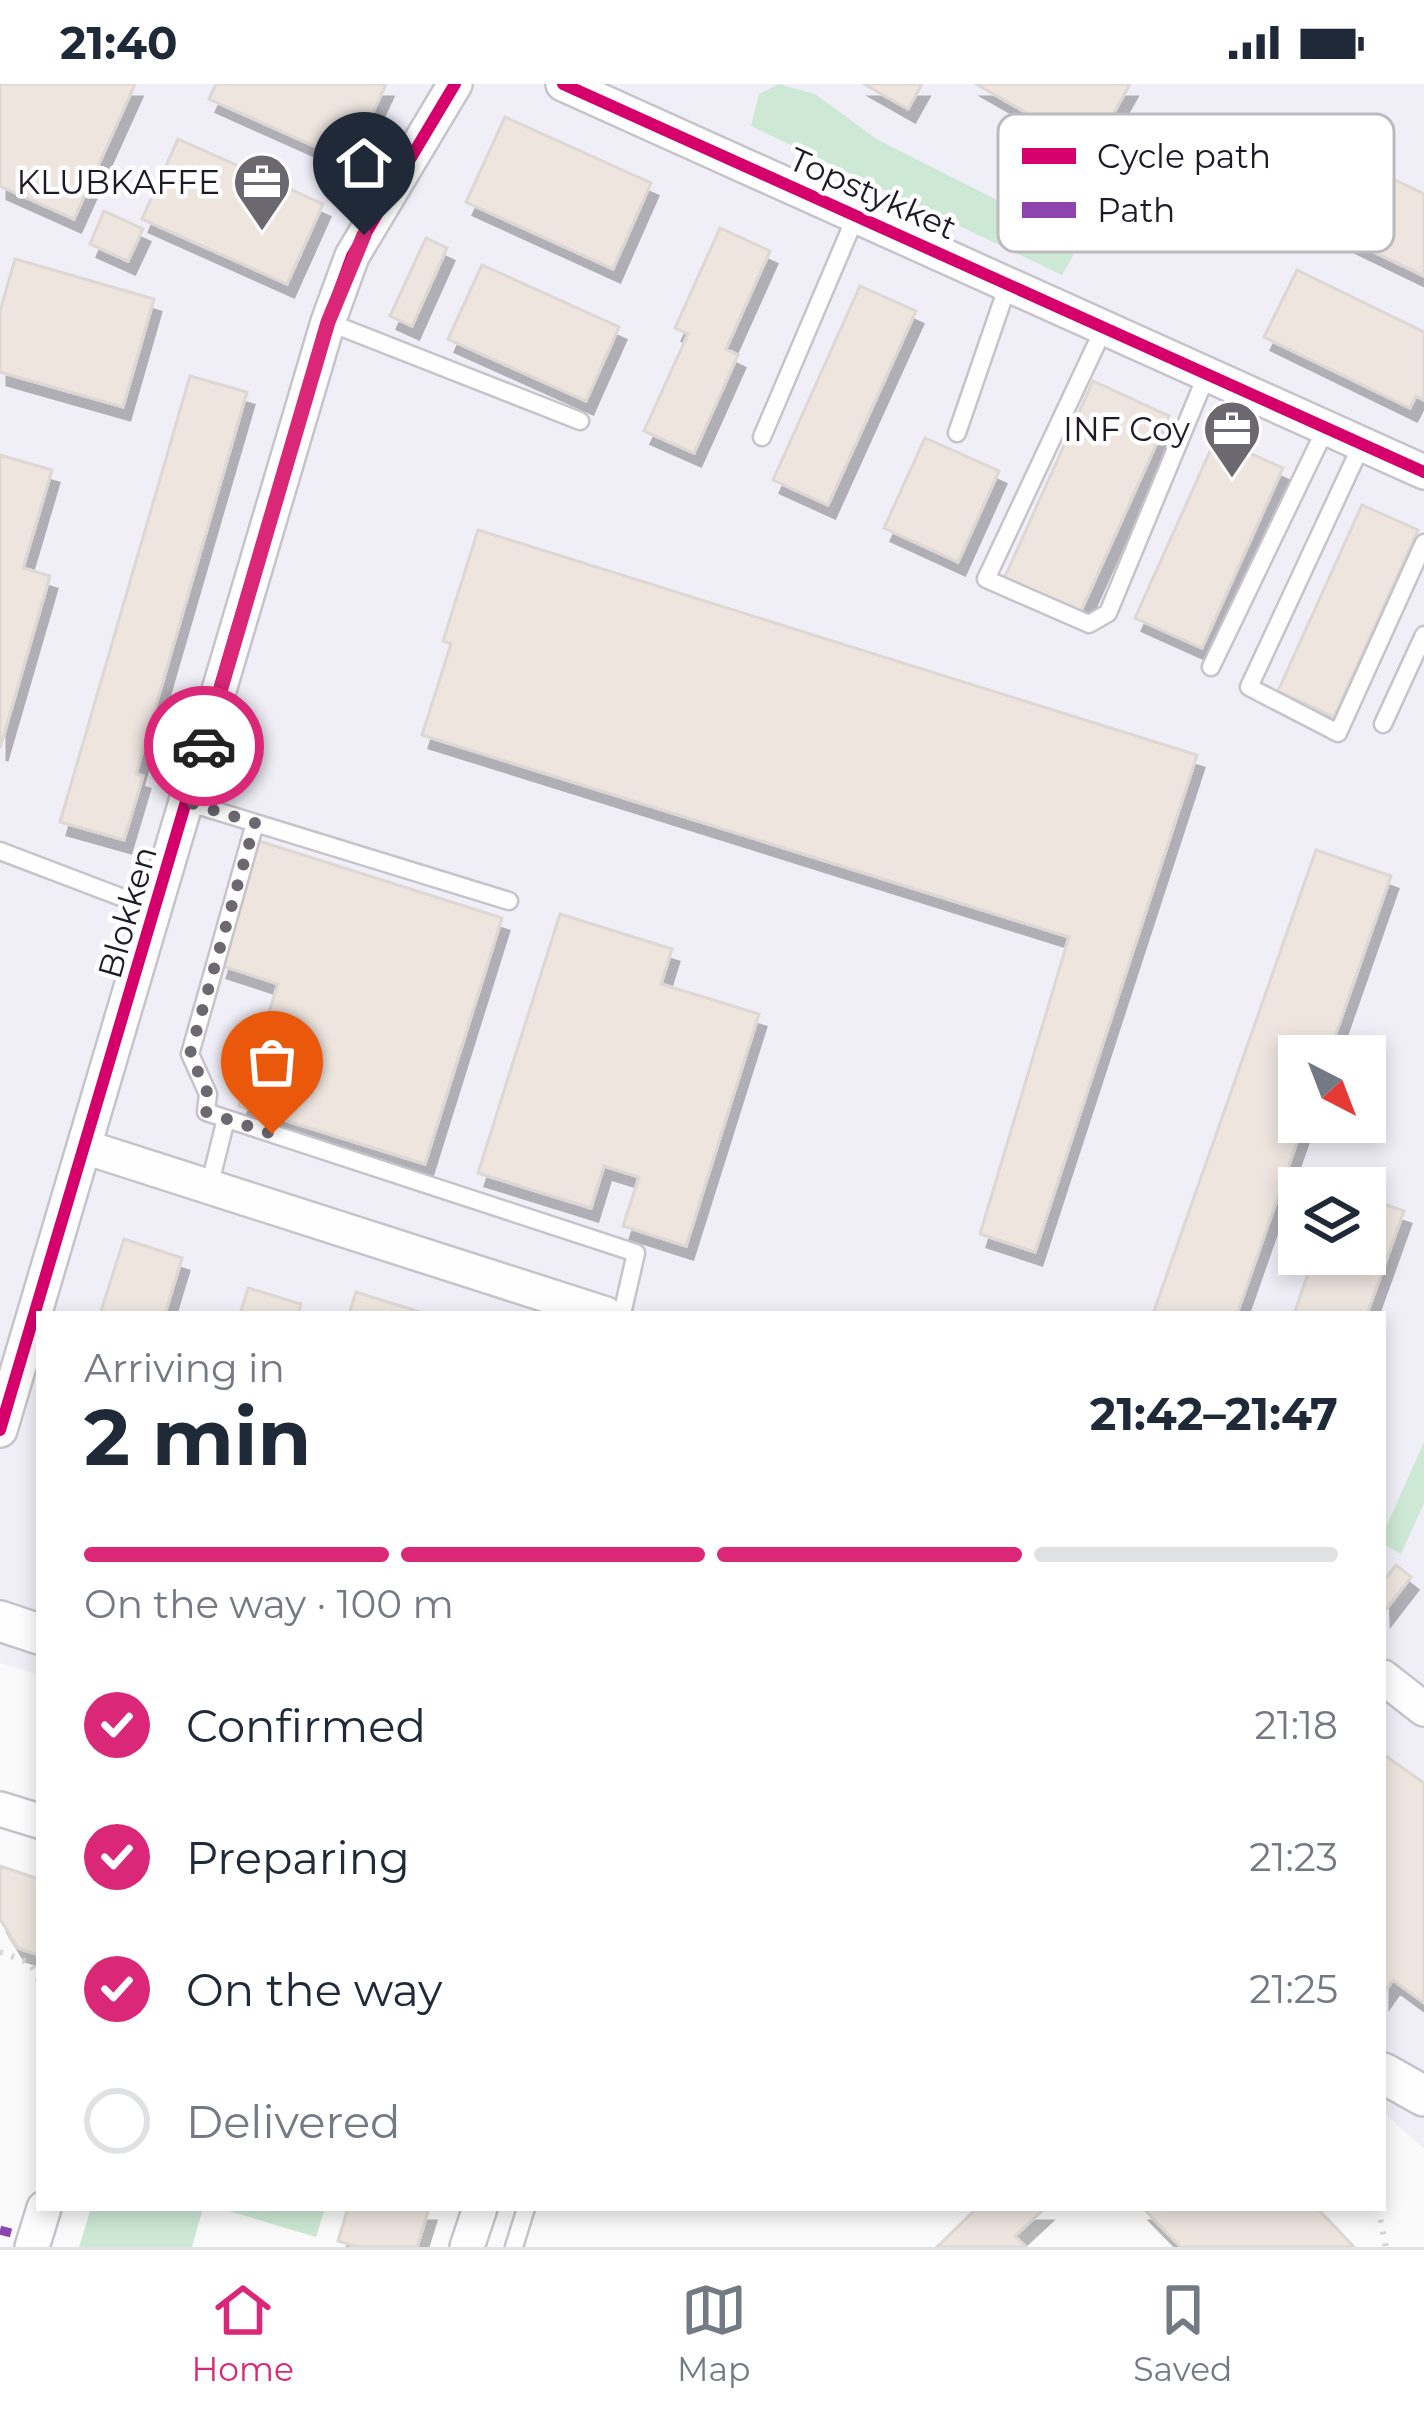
<!DOCTYPE html>
<html lang="en">
<head>
<meta charset="utf-8">
<style>
  :root { --surface:#fff; --page:#f6f6f7; --text:#1f2937; --muted:#747a83; --line:#e0e1e3; --accent:#db2777 }
  body { margin:0; font-family:Montserrat,sans-serif; background:var(--page); color:var(--text); height:100vh; display:flex; flex-direction:column; font-size:45px; white-space:nowrap }
  * { box-sizing:border-box; margin:0 }
  p { font-size:39px; color:var(--muted) }
  .icon { flex:none; width:66px; height:66px; fill:none; stroke:currentColor; stroke-width:2; stroke-linecap:round; stroke-linejoin:round }
  .map { position:relative; flex:1; overflow:hidden }
  .drawer { position:absolute; left:36px; top:1227px; width:1350px; height:900px; display:flex; flex-direction:column; background:var(--surface); border-radius:0px; box-shadow:0 6px 18px #0003 }
  .drawer>* { flex:none }
  .needle { width:78px; rotate:138deg }
  .tools { position:absolute; left:1278px; top:951px; display:grid; gap:24px }
  .tools a { display:grid; place-items:center; width:108px; height:108px; border-radius:0px; background:var(--surface); box-shadow:0 6px 18px #0003; font-size:60px }
  .pin { position:absolute; display:grid; place-items:center; width:102px; height:102px; color:#fff; margin:-123px -51px; border-radius:50% 50% 50% 0; rotate:-45deg; box-shadow:0 0 12px #0007 }
  .pin .icon { rotate:45deg }
  .courier { position:absolute; display:grid; place-items:center; width:120px; height:120px; margin:-60px; border:9px solid #db2777; border-radius:50%; background:#fff; color:#222; box-shadow:0 3px 15px #0007 }
  .headline em { font-style:normal; font-weight:700 }
  .headline div { display:flex; flex-direction:column-reverse }
  .headline { display:flex; align-items:center; justify-content:space-between; height:204px; padding:0 48px }
  h1 { font-size:78px; font-weight:700; line-height:90px }
  .bar { display:grid; grid-template-columns:repeat(4,1fr); gap:18px 12px; align-content:center; height:144px; padding:0 48px }
  .bar i { height:15px; border-radius:9px; background:var(--line) }
  .bar .current { background:var(--accent) }
  .bar p { grid-column:span 4 }
  ol { padding:0 48px; list-style:none }
  li { display:flex; align-items:center; gap:36px; height:132px }
  li p { margin-inline-start:auto }
  li .icon { padding:12px; border-radius:50%; background:var(--accent); color:#fff; stroke-width:4 }
  li:last-child { color:var(--muted) }
  li i { width:66px; height:66px; border:6px solid var(--line); border-radius:50% }
  .status { display:flex; justify-content:space-between; align-items:center; height:84px; padding:0 60px; background:var(--surface); direction:ltr }
  .status svg { height:33px; fill:currentColor }
  .dock { display:flex; justify-content:space-around; align-items:center; height:168px; border-top:3px solid var(--line); background:var(--surface); font-size:33px; color:var(--muted) }
  .dock a { display:grid; justify-items:center; gap:6px }
  .dock .current { color:var(--accent) }
  .map>svg:first-child { display:block }
  .industrial { fill:#f0eff7; fill-rule:evenodd }
  .green { fill:#cde8d5 }
  .building { fill:#eee5df; stroke:#ded8d4; stroke-width:3; filter:url(#shadow) }
  .lines { fill:none; stroke-linecap:round; stroke-linejoin:round }
  .service-casing { stroke:#c6c4ca; stroke-width:21 }
  .minor-casing { stroke:#c6c4ca; stroke-width:38 }
  .tertiary-casing { stroke:#c6c4ca; stroke-width:44 }
  .path { stroke:#d5d5d5; stroke-width:6; stroke-dasharray:3 9; stroke-linecap:butt }
  .service { stroke:#fefefe; stroke-width:16 }
  .minor { stroke:#fefefe; stroke-width:33 }
  .tertiary { stroke:#fefefe; stroke-width:39 }
  .quiet { stroke:#8e44ad; stroke-width:9; stroke-dasharray:18 9; stroke-linecap:butt }
  .cycleway-casing { stroke:#fff; stroke-width:20 }
  .cycleway { stroke:#d6006c; stroke-width:12 }
  .done { stroke:#6b6870; stroke-width:12; stroke-dasharray:0 21.6 }
  .route { stroke:#db2777; stroke-width:15 }
  .labels { text-anchor:middle; stroke-width:9; stroke-linejoin:round; paint-order:stroke }
  .poi-label { font-size:33px; fill:#1e1a26; stroke:#fff; text-anchor:end }
  .street-label { font-size:33px; fill:#1e1a26; stroke:#fff }
  .key { fill:#fff; stroke:#bcbabe; stroke-width:3 }
  .key-label { font-size:33px; fill:#1e1a26 }
</style>
</head>
<body>
<div class="status"><b>21:40</b><svg viewBox="0 0 49 12"><path d="M0 12V9h3v3zM5 12V6h3v6zM10 12V3h3v9zM15 12V0h3v12zM26 1h20v11H26zM47 4h2v5h-2z"/></svg></div>
<div class="map">
<svg width="1424" height="2163" viewBox="0 0 1424 2163">
  <defs>
    <filter id="shadow"><feDropShadow dx="7" dy="13" stdDeviation="0" flood-color="#0004"/></filter>
  </defs>
  <rect width="100%" height="100%" fill="#fafafa"/>
  <path class="industrial" d="M0,0H1424V2065L1383,2028V1230H39V1591L0,1579ZM1299,972H1365V1038H1299ZM1299,1104H1365V1170H1299Z"/>
  <path class="green" d="M779,0L815,10L878,56L1019,127L1056,69L1079,70L1122,86L1062,191L751,42L759,10Z
    M1424,1358V1419L1401,1470L1383,1460V1450Z
    M91,2124H203L192,2163H79Z
    M219,2124H325L316,2153Z"/>
  <path class="building" d="M0,0H135L74,135L0,102Z
    M216,0H386L350,78L209,15Z
    M864,0H922L908,25Z
    M976,0H1130L1102,50L1079,37L1069,53Z
    M505,33L651,99L613,185L466,118Z
    M178,55L323,120L287,200L142,135Z
    M1379,88L1424,110V192L1347,155Z
    M104,127L143,145L128,177L90,160Z
    M720,144L770,167L726,265L738,271L694,369L644,347L688,250L675,244Z
    M426,154L447,164L412,242L390,232Z
    M15,175L154,215L123,323L0,288V227Z
    M482,181L619,243L586,317L448,255Z
    M1297,186L1424,248V316L1416,312L1410,324L1264,253Z
    M860,202L916,227L828,421L773,396Z
    M190,292L247,308L136,690L143,692L124,756L60,738Z
    M1093,297L1169,332L1080,529L1004,495Z
    M925,354L999,387L958,478L884,444Z
    M1216,354L1283,384L1202,564L1135,534Z
    M0,371L52,386L23,484L50,492L0,664Z
    M1362,421L1418,446L1334,633L1278,607Z
    M478,446L1197,671L1035,1168L980,1150L1069,853L422,651L451,560L443,557Z
    M259,757L502,834L425,1080L239,1022L278,900L220,881Z
    M1316,766L1391,792L1328,972H1299V1038H1304L1237,1230H1153Z
    M560,830L672,865L661,900L759,930L686,1162L623,1142L639,1093L604,1082L591,1124L478,1089Z
    M1365,1114L1404,1127L1367,1230H1294L1315,1170H1365Z
    M124,1155L182,1174L165,1230H100Z
    M248,1204L301,1220L298,1230H240Z
    M356,1208L423,1229L422,1230H349Z
    M1396,1481L1411,1493L1384,1528L1383,1498Z
    M1383,1670L1424,1699V1919L1393,1896L1383,1910Z
    M0,1782L39,1795V1871L18,1864L0,1835Z
    M348,2124H429L417,2163H358L338,2157Z
    M977,2124H1045L1015,2152L1026,2163H937Z
    M1143,2124H1317L1354,2163H1181Z"/>
  <g class="lines">
    <defs>
      <path id="service" d="M328,238L580,337
        M1104,244L986,495L1089,540L1108,529L1207,290
        M957,349L1009,198
        M762,353L856,132
        M1362,360L1249,603L1338,649L1424,459
        M1211,583L1326,344
        M1383,640L1424,551
        M187,718L509,817
        M255,739L190,970L208,1010L206,1028L636,1169L622,1230
        M0,767L155,826
        M209,1103L226,1035
        M514,2163L526,2124"/>
      <path id="minor" d="M563,0L1424,388
        M85,1063L606,1230
        M0,1346L328,238L352,172L455,0
        M1383,1593L1424,1625
        M0,1725L39,1737
        M32,2163L44,2124
        M467,2163L480,2124"/>
      <path id="tertiary" d="M0,1537L39,1550
        M1383,1989L1424,2012"/>
    </defs>
    <use href="#service" class="service-casing"/>
    <use href="#minor" class="minor-casing"/>
    <use href="#tertiary" class="tertiary-casing"/>
    <path class="path" d="M0,1868L30,1879L39,1897
      M1378,2124L1386,2163"/>
    <use href="#service" class="service"/>
    <use href="#minor" class="minor"/>
    <use href="#tertiary" class="tertiary"/>
    <path class="quiet" d="M0,2146L11,2149"/>
    <defs>
      <path id="cycleway" d="M563,0L1424,388
        M0,1346L328,238L352,172L455,0"/>
    </defs>
    <use href="#cycleway" class="cycleway-casing"/>
    <use href="#cycleway" class="cycleway"/>
  </g>
  <g class="lines">
    <path class="done" d="M204,662L187,718L255,739L190,970L208,1010L206,1028L272,1050"/>
    <path class="route" d="M204,662L328,238L364,151"/>
  </g>
  <defs>
    <symbol id="office-pin" viewBox="-11 -11 22 30"><path d="M0 17L-7.5 6A9.5 9.5 0 1 1 7.5 6Z" fill="#6b6870" stroke="#fff"/><path d="M-6-3h4V-5.5h4V-3h4V5H-6ZM-1-4.5V-3h2v-1.5ZM-6 0V1H6V0Z" fill="#fff"/></symbol>
  </defs>
  <g fill-rule="evenodd">
    <use href="#office-pin" x="229" y="65" width="66" height="90"/>
    <use href="#office-pin" x="1199" y="312" width="66" height="90"/>
  </g>
  <g class="labels">
    <g class="poi-label">
      <text x="220" y="110">KLUBKAFFE</text>
      <text x="1190" y="357">INF Coy</text>
    </g>
    <g class="street-label">
      <text transform="translate(873 109) rotate(24)" y="12">Topstykket</text>
      <text transform="translate(127 828) rotate(-74)" y="12">Blokken</text>
    </g>
  </g>
  <rect x="998" y="30" width="396" height="138" rx="18" class="key"/>
  <rect x="1022" y="64" width="54" height="16" fill="#d6006c"/>
  <rect x="1022" y="118" width="54" height="16" fill="#8e44ad"/>
  <g class="key-label">
    <text x="1097" y="84">Cycle path</text>
    <text x="1097" y="138">Path</text>
  </g>
</svg>
<div class="tools">
<a><svg class="needle" viewBox="-14 -14 28 28"><path d="M0-13l5 13h-10z" fill="#e53935"/><path d="M0 13l5-13h-10z" fill="#747a83"/></svg></a>
<a><svg class="icon" aria-label="layers" viewBox="0 0 24 24"><path d="M12 4l9 5-9 5-9-5zM3 14l9 5 9-5"/></svg></a>
</div>
<div class="pin" style="left:272px;top:1050px;background:#ea580c"><svg class="icon" aria-label="bag" viewBox="0 0 24 24"><path d="M5 8h14l-1 12H6zM9 8a3 3 0 0 1 6 0"/></svg></div>
<div class="pin" style="left:364px;top:151px;background:#1f2937"><svg class="icon" aria-label="home" viewBox="0 0 24 24"><path d="M3 11l9-7 9 7M6 9v11h12V9"/></svg></div>
<div class="courier" style="left:204px;top:662px"><svg class="icon" aria-label="car" viewBox="0 0 24 24"><path d="M5 17H2v-5l4-1 3-4h7l3 4 3 1v5h-3M9 17h6M6 11h13"/><circle cx="7" cy="17" r="2"/><circle cx="17" cy="17" r="2"/></svg></div>
<section class="drawer">
<div class="headline"><div><h1>2 min</h1><p>Arriving in</p></div><em>21:42–21:47</em></div>
<div class="bar"><i class="current"></i><i class="current"></i><i class="current"></i><i></i><p>On the way · 100 m</p></div>
<ol>
<li><svg class="icon" aria-label="check" viewBox="0 0 24 24"><path d="M5 12l5 5 9-10"/></svg>Confirmed<p>21:18</p></li>
<li><svg class="icon" aria-label="check" viewBox="0 0 24 24"><path d="M5 12l5 5 9-10"/></svg>Preparing<p>21:23</p></li>
<li><svg class="icon" aria-label="check" viewBox="0 0 24 24"><path d="M5 12l5 5 9-10"/></svg>On the way<p>21:25</p></li>
<li><i></i>Delivered</li>
</ol>
</section>
</div>
<nav class="dock">
<a class="current"><svg class="icon" aria-label="home" viewBox="0 0 24 24"><path d="M3 11l9-7 9 7M6 9v11h12V9"/></svg>Home</a>
<a><svg class="icon" aria-label="map" viewBox="0 0 24 24"><path d="M3 6l6-2 6 2 6-2v14l-6 2-6-2-6 2zM9 4v14M15 6v14"/></svg>Map</a>
<a><svg class="icon" aria-label="saved" viewBox="0 0 24 24"><path d="M7 4h10v16l-5-4-5 4z"/></svg>Saved</a>
</nav>
</body>
</html>
